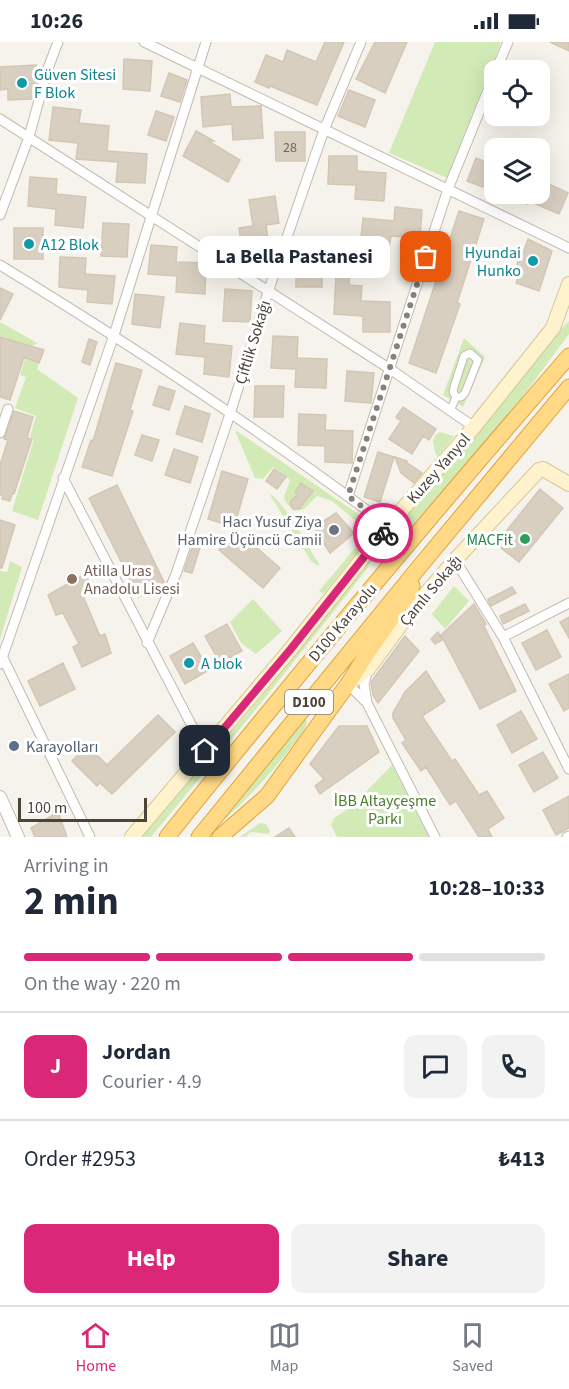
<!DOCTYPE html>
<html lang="en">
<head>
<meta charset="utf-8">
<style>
  :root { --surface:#fff; --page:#f2f2f3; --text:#1f2937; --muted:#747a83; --line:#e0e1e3; --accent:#db2777 }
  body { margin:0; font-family:"Source Sans 3",sans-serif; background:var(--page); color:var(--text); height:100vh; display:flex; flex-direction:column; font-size:22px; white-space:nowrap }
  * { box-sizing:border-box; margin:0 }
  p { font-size:20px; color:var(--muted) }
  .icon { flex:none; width:33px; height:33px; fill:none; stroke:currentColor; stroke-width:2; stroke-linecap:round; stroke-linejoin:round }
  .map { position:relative; height:795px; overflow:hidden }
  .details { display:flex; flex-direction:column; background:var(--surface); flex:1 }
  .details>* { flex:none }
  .buttons { position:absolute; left:484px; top:18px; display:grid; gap:12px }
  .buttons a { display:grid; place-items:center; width:66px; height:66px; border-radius:12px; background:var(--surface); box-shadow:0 6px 24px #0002; font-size:30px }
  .scale { position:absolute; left:18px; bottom:15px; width:129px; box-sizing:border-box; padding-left:6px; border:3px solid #4b4439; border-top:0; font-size:16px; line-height:21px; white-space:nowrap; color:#4b4439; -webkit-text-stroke:4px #fff; paint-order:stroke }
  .pin { position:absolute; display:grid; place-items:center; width:51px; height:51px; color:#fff; margin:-26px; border-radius:12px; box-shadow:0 3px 9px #0006 }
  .courier { position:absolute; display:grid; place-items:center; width:60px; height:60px; margin:-30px; border:4px solid #db2777; border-radius:50%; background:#fff; color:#222; box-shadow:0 2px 8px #0007 }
  .bubble { position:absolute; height:42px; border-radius:12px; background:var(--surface); box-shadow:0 6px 24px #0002; font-size:20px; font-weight:700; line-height:42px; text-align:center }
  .headline em { font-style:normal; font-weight:700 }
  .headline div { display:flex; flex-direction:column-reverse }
  .headline { display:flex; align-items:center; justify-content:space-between; height:102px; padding:0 24px }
  h1 { font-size:39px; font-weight:700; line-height:45px }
  .bar { display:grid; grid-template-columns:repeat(4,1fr); gap:9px 6px; align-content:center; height:72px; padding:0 24px }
  .bar i { height:8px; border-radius:4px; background:var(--line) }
  .bar .active { background:var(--accent) }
  .bar p { grid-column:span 4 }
  .line { display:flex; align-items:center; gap:15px; padding:0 24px; border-top:2px solid var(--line) }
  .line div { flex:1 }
  .round { display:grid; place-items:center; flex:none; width:63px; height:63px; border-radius:12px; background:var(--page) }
  .action { display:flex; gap:12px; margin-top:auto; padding:12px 24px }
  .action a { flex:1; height:69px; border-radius:12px; background:var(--accent); color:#fff; font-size:24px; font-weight:700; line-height:69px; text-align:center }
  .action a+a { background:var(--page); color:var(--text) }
  .status { display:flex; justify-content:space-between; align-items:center; height:42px; padding:0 30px; background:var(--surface); direction:ltr }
  .status svg { height:16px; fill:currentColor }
  .dock { display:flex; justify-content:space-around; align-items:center; height:84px; border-top:2px solid var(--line); background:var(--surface); font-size:16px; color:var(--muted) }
  .dock a { display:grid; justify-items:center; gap:3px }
  .dock .active { color:var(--accent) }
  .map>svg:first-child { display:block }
  .green { fill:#d2eab5 }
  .building { fill:#d8cfc1; stroke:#d3c7b4; stroke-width:1.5 }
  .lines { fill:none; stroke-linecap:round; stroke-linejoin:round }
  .pedestrian-casing { stroke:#c2bbae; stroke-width:9 }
  .minor-casing { stroke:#c2bbae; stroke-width:11 }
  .tertiary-casing { stroke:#c2bbae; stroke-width:14 }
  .secondary-casing { stroke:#d6c79b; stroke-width:16 }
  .trunk-casing { stroke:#e0a43c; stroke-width:17 }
  .pedestrian { stroke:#fff; stroke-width:7 }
  .minor { stroke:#fff; stroke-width:9 }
  .tertiary { stroke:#fff; stroke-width:12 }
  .secondary { stroke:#fff3cd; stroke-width:14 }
  .trunk { stroke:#ffd985; stroke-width:15 }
  .done { stroke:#878178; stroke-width:6; stroke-dasharray:0 10.8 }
  .route { stroke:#db2777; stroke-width:8 }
  .culture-dot { fill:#0f9aa8; stroke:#fff; stroke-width:2 }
  .worship-dot { fill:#6b7280; stroke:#fff; stroke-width:2 }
  .leisure-dot { fill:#2e9e5b; stroke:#fff; stroke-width:2 }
  .education-dot { fill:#8d6e63; stroke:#fff; stroke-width:2 }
  .service-dot { fill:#5c6f8a; stroke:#fff; stroke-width:2 }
  .labels { text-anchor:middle; stroke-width:6; stroke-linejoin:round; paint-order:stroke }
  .number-label { font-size:14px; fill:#6e675b }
  .shield { fill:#fff; stroke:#817c74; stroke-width:1.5 }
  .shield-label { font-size:15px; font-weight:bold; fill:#4b4439 }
  .culture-label { font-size:16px; fill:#0d838f; stroke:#fff; text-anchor:start }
  .street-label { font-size:16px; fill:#4b4439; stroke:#fff }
  .worship-label { font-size:16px; fill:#5b616d; stroke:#fff; text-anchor:end }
  .leisure-label { font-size:16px; fill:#27864d; stroke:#fff; text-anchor:end }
  .education-label { font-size:16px; fill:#785e54; stroke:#fff; text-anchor:start }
  .service-label { font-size:16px; fill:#4e5e75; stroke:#fff; text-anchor:start }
  .park-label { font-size:16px; fill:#4a7f2a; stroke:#fff }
</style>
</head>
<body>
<div class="status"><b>10:26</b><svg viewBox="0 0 49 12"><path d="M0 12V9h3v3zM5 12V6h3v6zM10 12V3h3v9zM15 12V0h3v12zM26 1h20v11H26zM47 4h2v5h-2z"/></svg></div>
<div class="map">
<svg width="569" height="795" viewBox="0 0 569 795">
  <rect width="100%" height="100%" fill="#f6f3ec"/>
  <path class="green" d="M435,0H501L447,136L389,111Z
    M569,279V292L512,369L413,484L395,499C404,470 429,446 449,424C486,379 527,336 558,286H562Z
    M0,280L37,301L35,303H33L28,317L39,322L37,327L78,356L38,478L12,469L34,397L30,395L36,374L15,366L26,335L20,333L29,304L0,294Z
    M464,296L485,315L463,365L443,353Z
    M237,389L370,480V489L367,488L332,459L317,454L304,467L294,469C278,452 285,457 290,438L273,425L263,437L255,436L236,391Z
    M440,390L454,394L437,415C434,406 429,396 440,390Z
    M269,451C285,461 307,503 319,522L318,524L311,519Z
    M366,493L368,497L323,552L319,549Z
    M368,518L369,524C298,616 225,706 151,795H140L250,669Z
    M10,519L22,525L0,597V529L7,530Z
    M454,544L469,559L445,587L432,572Z
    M253,557L282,589L256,612L241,601L230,580Z
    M305,676L307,680C305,689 298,697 292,704C269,734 246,759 218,783Z
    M392,723L429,795H337L331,783L334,776L351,765Z
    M260,781L266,782L270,789L268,792L251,790L245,795H240Z"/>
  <path class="building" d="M325,0H344L317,63L270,44L269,46L255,40L266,13L283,20L287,8L316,20Z
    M375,0H407L385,51L356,37Z
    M550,0H569V9Z
    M124,17L152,19L150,49L123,47Z
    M36,23L37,40L32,57L8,58V47L0,48V25Z
    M169,31L187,38L180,60L161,54Z
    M349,48L375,58L365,85L338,74Z
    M230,52L231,65L261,64L263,96L233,98L232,82L203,85L201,55Z
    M53,65L81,68L79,81L109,84L107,109L147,112L145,141L116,140L118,120L76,117L78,101L49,98Z
    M156,69L174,75L166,99L148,93Z
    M196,89L214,99H208L240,118L228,140L183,114Z
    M275,90H305V119H276Z
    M329,114H357V129L386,131L384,159L355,157L356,143L328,142Z
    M476,116L492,123L483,145L467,139Z
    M30,135L57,137L56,152L86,155L83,186L55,183L56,167L28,164Z
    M542,139L568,151L559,172L529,159L527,162L504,152H540Z
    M275,154L279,181L266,183L270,212L243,216L239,186L253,184L249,158Z
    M395,165L422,168L420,196L391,194L389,208L360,205L363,176L394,179Z
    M459,169L484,177L457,261L460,262L436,331L409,321Z
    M103,181L129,182L127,215L101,214Z
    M14,186H43V217H14Z
    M528,197L552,209L539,249L516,241L521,226L517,223L519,214L522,215Z
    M324,201L352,202L349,243L362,244L361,259L390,260V290H363V274L334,272L336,233L322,232V245H296V216L324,215Z
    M151,203L177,205L176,220L206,221L205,252L176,250L177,234L148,232Z
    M60,215L86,216L85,232L115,234L112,262L87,260L88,248L59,245Z
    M0,246L13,252L0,278Z
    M225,247L252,249L250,280L223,279Z
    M135,252L164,255L160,286L132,282Z
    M180,281L205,284L204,301L232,304L229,335L204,332L205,315L176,312Z
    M273,294L298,295L297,316L327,317L326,346L295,345L296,327L271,326Z
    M0,295L44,308L39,321L24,315L10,358L0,355Z
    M89,297L97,300L90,323L82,320Z
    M116,321L142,328L130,368L133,369L112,434L82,425L91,398L93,399Z
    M347,329L374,331L371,361L345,359Z
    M159,344L175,349L169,368L153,363Z
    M255,344H284L283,375H254Z
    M185,364L210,372L202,400L176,392Z
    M403,365L436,387L429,398L423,394L412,412L389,397L401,379L396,375Z
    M14,369L33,375L27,396L32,397L14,452H12L10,459L2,457L3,454L0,453V423L8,398L4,397Z
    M299,372L326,373L325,388L353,389L352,421L325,420V404L298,403Z
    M142,393L159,398L152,419L135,413Z
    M174,407L198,415L190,441L165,433Z
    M378,410L394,415L380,460L364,455Z
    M395,415L407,419L406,420L422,431L414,441L401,431Z
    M274,427L286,435L277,447L266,439Z
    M222,429L248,437L234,485L208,477Z
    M301,441L313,449L299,467H293L290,462L291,459L298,452L295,450Z
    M117,443L165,542L139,555L89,456Z
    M540,447L563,466L519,520L496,502Z
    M336,471L354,491L330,511L314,485Z
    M0,478L15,483L2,526H0Z
    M236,488L280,526L263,546L219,508Z
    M195,497L202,499L192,531L184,529Z
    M85,532L94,549L83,554L100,594L105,592L111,611L82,625L73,605L79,602L63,571L56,573L48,553Z
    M512,545L516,551L491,564L488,557Z
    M474,562L486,582L484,584L516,649L480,667L441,593Z
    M525,562L529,569L503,582L500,574Z
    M569,575V596L560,580Z
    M227,582L242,609L220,621L205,594Z
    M547,588L561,615L536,628L522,601Z
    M438,590L442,598L435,602L431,597Z
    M405,594L419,609L378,661L373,653L371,640Z
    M193,601L209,628L185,642L170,614Z
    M63,621L75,647L40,664L28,639Z
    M426,629L445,659L422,674L452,719L455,717L479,753L487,749L504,776L488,787L492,795H479L456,759L450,763L426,725L421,729L402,701L406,698L393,676V671L405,650Z
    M569,632V666L564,669L549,642Z
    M521,669L537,697L512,711L497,683Z
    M158,673L175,690L112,752L100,741L97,744L72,719L87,703L107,723Z
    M339,684H367L379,710L320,752L315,744L324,737L310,722Z
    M543,710L558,736L534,750L519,723Z
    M569,754V786L556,793L543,768Z
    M58,770L67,795H35L31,786Z
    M289,786L295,795H275Z"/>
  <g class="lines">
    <defs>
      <path id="pedestrian" d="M451,367L456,355H461L465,351L478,318L470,311L464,314L454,345L453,350L456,355"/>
      <path id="minor" d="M144,0L569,206
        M496,28L508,0
        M0,77L390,327L474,385
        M0,173L29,95L47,29L58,0
        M0,223C133,304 263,390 388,484
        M0,391L8,367
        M63,436L205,709
        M348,454L448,147L495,31
        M455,518L503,595L569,727
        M503,595L569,561
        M147,601L176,532L230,372L268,250L324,88L361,0
        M3,616L90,795
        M0,622L114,293L206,0
        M348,642L367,661L364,642L368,627
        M367,661L435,795
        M567,795L569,794"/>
      <path id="tertiary" d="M0,755L18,795"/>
      <path id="secondary" d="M350,640L368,627L410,570L455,518L539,428L543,427L569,442
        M132,795L290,608L388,484L474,385L553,286L569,242"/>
      <path id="trunk" d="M167,795C298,632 432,472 569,314
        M199,795L420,524L569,345
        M220,795L267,754L348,642L368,610L409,552L412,544"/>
    </defs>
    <use href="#pedestrian" class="pedestrian-casing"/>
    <use href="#minor" class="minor-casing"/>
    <use href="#tertiary" class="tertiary-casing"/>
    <use href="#secondary" class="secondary-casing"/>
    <use href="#trunk" class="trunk-casing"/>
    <use href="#pedestrian" class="pedestrian"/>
    <use href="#minor" class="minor"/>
    <use href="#tertiary" class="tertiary"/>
    <use href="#secondary" class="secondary"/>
    <use href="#trunk" class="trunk"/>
  </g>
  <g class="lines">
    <path class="done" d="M383,491L388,484L348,454L426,215"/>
    <path class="route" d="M205,709L290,608L383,491"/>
  </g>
  <g class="culture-dot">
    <circle cx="22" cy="41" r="6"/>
    <circle cx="29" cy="202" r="6"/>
    <circle cx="533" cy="219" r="6"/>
    <circle cx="189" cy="621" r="6"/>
  </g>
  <circle class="worship-dot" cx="334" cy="488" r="6"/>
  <circle class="leisure-dot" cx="525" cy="497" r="6"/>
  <circle class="education-dot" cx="72" cy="537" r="6"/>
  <circle class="service-dot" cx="14" cy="704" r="6"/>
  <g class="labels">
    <g class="number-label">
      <text x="290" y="110">28</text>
    </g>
    <rect class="shield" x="285" y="648" width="48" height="24" rx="4.5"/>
    <g class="shield-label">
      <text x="309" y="665">D100</text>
    </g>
    <g class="culture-label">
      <text x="34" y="38">Güven Sitesi<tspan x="34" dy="18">F Blok</tspan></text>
      <text x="41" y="208">A12 Blok</text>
      <text x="521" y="216" text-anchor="end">Hyundai<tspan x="521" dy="18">Hunko</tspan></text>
      <text x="201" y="627">A blok</text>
    </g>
    <g class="street-label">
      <text transform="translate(252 300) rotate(-73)" y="6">Çiftlik Sokağı</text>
      <text transform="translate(438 426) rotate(-49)" y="6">Kuzey Yanyol</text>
      <text transform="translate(430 548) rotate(-50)" y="6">Çamlı Sokağı</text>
      <text transform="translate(342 580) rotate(-50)" y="6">D100 Karayolu</text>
    </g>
    <g class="worship-label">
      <text x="322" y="485">Hacı Yusuf Ziya<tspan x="322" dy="18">Hamire Üçüncü Camii</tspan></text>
    </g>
    <g class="leisure-label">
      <text x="513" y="503">MACFit</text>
    </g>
    <g class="education-label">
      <text x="84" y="534">Atilla Uras<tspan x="84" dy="18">Anadolu Lisesi</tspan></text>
    </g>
    <g class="service-label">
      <text x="26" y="710">Karayolları</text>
    </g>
    <g class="park-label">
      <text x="385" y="764">İBB Altayçeşme<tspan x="385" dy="18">Parkı</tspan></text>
    </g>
  </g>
</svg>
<div class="buttons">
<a><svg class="icon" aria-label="locate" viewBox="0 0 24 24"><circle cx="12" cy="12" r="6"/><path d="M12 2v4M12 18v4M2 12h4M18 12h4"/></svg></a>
<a><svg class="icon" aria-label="layers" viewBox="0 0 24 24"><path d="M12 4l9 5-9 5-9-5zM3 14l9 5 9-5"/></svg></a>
</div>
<div class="scale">100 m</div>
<div class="pin" style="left:426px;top:215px;background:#ea580c"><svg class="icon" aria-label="bag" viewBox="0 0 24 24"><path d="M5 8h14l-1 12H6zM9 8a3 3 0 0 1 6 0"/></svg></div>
<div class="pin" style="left:205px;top:709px;background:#1f2937"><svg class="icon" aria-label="home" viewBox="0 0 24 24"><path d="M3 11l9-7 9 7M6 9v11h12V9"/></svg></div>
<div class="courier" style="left:383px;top:491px"><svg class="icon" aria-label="bike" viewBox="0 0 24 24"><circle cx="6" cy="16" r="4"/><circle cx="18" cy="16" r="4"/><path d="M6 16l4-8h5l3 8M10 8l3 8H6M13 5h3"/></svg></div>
<div class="bubble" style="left:198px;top:194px;width:192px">La Bella Pastanesi</div>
</div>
<section class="details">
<div class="headline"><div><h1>2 min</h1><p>Arriving in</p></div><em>10:28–10:33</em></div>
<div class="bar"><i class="active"></i><i class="active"></i><i class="active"></i><i></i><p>On the way · 220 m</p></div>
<div class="line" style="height:108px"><b class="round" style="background:var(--accent);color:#fff">J</b><div><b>Jordan</b><p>Courier · 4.9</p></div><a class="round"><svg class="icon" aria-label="chat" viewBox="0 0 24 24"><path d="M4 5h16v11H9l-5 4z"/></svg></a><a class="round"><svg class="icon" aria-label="phone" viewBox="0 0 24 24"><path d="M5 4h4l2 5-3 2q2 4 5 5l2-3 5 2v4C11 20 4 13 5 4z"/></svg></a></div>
<div class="line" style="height:78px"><div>Order #2953</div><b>₺413</b></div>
<div class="action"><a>Help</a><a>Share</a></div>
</section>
<nav class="dock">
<a class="active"><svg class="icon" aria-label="home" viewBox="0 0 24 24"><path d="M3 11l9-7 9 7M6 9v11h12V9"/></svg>Home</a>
<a><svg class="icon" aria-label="map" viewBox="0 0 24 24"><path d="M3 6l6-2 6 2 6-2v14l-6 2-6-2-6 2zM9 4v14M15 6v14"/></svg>Map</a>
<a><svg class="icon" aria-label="saved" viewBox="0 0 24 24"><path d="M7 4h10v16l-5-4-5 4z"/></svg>Saved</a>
</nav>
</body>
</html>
